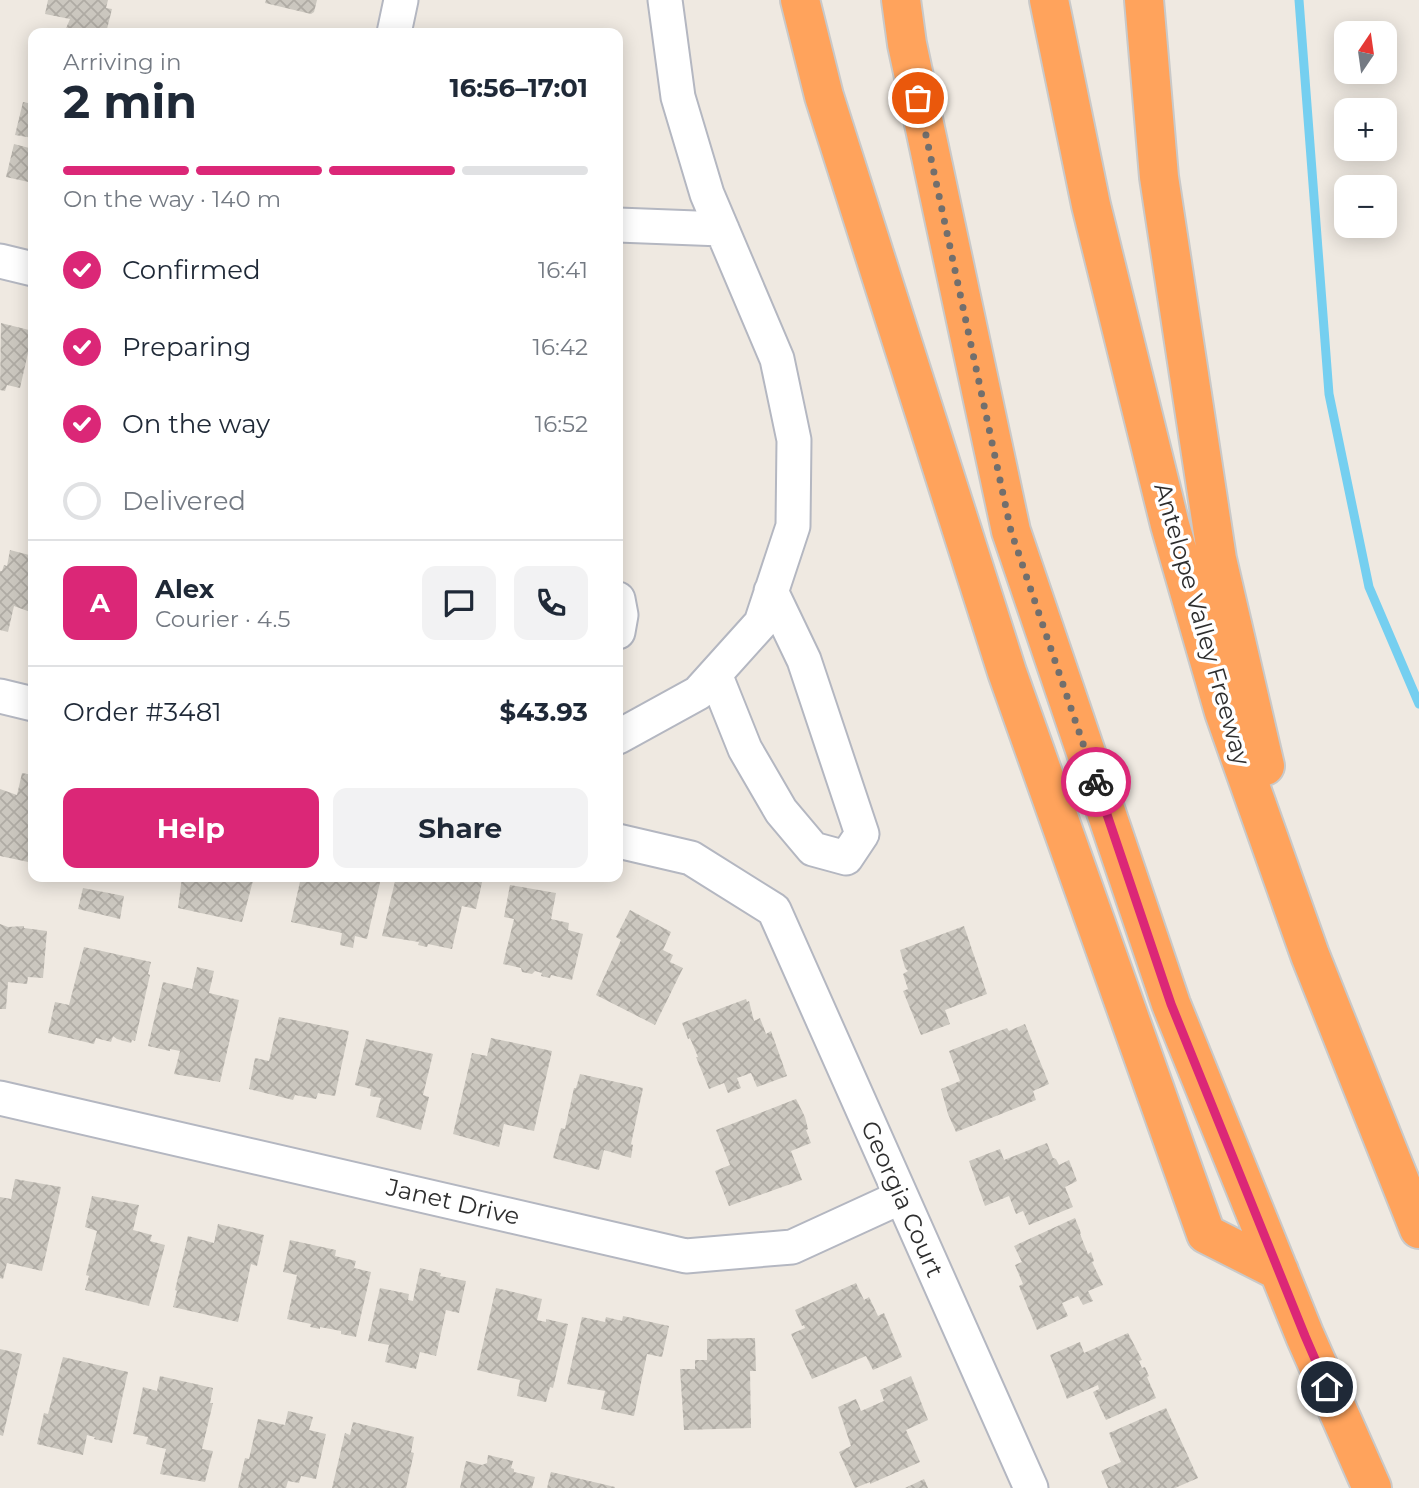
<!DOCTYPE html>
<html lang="en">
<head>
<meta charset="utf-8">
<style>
  :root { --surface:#fff; --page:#f2f2f3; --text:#1f2937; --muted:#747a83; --line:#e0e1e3; --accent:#db2777 }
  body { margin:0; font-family:Montserrat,sans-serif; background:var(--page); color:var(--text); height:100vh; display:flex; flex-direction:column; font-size:26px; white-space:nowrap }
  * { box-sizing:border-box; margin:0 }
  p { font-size:23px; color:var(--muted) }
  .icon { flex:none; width:38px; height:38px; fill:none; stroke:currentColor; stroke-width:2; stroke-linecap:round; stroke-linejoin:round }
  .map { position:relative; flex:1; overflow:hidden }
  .sheet { position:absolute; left:28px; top:28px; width:595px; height:854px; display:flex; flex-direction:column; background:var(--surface); border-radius:14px; box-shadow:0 4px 18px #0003 }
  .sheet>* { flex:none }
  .needle { width:46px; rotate:13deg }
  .fabs { position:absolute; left:1334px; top:21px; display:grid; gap:14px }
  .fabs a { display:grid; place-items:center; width:63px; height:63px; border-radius:14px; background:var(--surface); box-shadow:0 4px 18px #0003; font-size:35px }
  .pin { position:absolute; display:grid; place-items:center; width:60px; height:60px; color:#fff; margin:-30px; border:4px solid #fff; border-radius:50%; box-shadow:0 2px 7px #0007 }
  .courier { position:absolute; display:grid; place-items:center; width:70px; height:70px; margin:-35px; border:5px solid #db2777; border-radius:50%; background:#fff; color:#222; box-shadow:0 2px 9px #0007 }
  .head em { font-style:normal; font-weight:700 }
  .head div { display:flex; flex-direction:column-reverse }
  .head { display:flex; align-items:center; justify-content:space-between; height:119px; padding:0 35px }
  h1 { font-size:46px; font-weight:700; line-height:52px }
  .bar { display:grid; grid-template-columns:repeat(4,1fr); gap:10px 7px; align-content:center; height:84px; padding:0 35px }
  .bar i { height:9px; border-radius:5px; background:var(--line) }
  .bar .current { background:var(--accent) }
  .bar p { grid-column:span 4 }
  .line { display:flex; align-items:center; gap:18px; padding:0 35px; border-top:2px solid var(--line) }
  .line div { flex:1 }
  .round { display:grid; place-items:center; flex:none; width:74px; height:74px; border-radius:14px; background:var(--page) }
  ol { padding:0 35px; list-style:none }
  li { display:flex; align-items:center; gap:21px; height:77px }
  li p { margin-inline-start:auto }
  li .icon { padding:7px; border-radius:50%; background:var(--accent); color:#fff; stroke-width:4 }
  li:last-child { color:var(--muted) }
  li i { width:38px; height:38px; border:4px solid var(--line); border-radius:50% }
  .cta { display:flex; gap:14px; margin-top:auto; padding:14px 35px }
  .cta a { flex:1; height:80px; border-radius:14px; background:var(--accent); color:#fff; font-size:28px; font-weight:700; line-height:80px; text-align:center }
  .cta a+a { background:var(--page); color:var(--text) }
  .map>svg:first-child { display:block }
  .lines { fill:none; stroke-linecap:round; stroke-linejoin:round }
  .stream { stroke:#75cff0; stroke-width:9 }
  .building { fill:url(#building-cross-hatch) }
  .minor-casing { stroke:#b4b7c1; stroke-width:37 }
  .highway-casing { stroke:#c9c9c9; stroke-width:42 }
  .minor { stroke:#fff; stroke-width:33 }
  .highway { stroke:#ffa35c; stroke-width:38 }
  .done { stroke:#726f6d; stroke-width:7; stroke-dasharray:0 12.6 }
  .route { stroke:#db2777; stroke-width:9 }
  .labels { text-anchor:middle; stroke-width:7; stroke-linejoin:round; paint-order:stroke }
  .street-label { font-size:24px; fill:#2e2e2e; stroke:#fff }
</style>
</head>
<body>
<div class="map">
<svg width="1419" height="1488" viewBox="0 0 1419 1488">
  <defs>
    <pattern id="building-cross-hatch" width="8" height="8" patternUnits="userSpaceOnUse" patternTransform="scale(1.75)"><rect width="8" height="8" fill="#cbc7bf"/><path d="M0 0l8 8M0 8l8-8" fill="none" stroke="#afaba4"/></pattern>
  </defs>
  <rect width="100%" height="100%" fill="#efe9e1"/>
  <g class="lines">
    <path class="stream" d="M1299,0L1329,394L1369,587L1419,704"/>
  </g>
  <path class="building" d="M48,0H108L106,8L112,9L106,33H64L70,19L45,14Z
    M266,0H317L314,12L311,14L265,3Z
    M23,102L33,104V138L15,135Z
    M14,144L33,149V183L6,177Z
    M1,323L33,331L20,388L7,385L5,391L0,390Z
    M10,550L33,556V613L14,606L8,632L0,630V571H2L4,565L7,566Z
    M22,773L33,775V863L0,856V789L17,795Z
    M182,877H254L242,922L178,908Z
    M301,877L381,878L367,939L355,936L353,948L340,945L342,933L291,922Z
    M396,877L483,878L476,909L462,906L452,949L428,944L427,947L418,945L419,942L382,936Z
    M510,885L556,893L551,919L569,923L568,930L583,934L572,980L551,975L550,978L541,976L542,973L535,971L532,974L522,972L521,968L503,964L514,919L504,917Z
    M83,888L124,896L120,919L78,909Z
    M630,910L671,932L663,950L673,955L670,962L683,968L655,1025L596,995L621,940L616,937Z
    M0,924L8,927L24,926V928L47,931L43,978L28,977L27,984L8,982L6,1009H0Z
    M964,926L987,994L945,1010L950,1024L921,1035L903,991L908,989L903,974L908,971L905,968L900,950Z
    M84,947L151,962L148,974L150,975L135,1041L132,1040L131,1043L117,1039L113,1036L111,1042L96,1038L94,1044L48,1033L55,1002L69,1005Z
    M197,967L214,971L209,993L239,1000L220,1082L174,1074L180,1051L170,1049V1051L148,1046L163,982L192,989Z
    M746,999L747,1002L749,1001L754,1021L760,1018L766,1034L771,1031L787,1076L757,1087L751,1073L737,1078L741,1088L728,1093L724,1083L709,1089L696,1057H698L690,1038L688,1039L682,1023Z
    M279,1017L349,1031L335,1096L318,1093L316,1099L295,1095L293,1100L249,1089L255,1058L269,1061Z
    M1025,1024L1049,1084L1033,1091L1036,1100L956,1132L948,1114L941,1089L960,1081L949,1051L1007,1028L1009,1031Z
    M491,1038L552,1051L534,1131L504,1124L499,1147L453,1134L472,1053L487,1056Z
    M366,1039L433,1054L423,1095L429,1097L421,1130L376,1117L381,1098L370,1096L371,1089L355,1085Z
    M580,1074L643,1088L631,1144L633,1145L631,1158L604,1150L599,1170L553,1158L561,1128L565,1129L574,1088H576Z
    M796,1099L805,1117L808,1129L806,1130L811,1143L791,1151L802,1180L729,1206L715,1171L730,1165L716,1130Z
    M1047,1143L1053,1158L1056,1159L1059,1165L1069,1160L1077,1181L1065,1187L1073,1207L1029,1225L1023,1211L1016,1214L1009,1196L985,1206L969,1161L1000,1149L1004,1160Z
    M15,1179L61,1187L42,1271L7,1263L3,1279L0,1278V1197L11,1199Z
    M92,1196L139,1205L133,1230L152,1235L150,1241L165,1245L149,1306L85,1290L89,1276L86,1275L97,1231L85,1227Z
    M1075,1218L1081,1233L1080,1234L1088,1254L1091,1252L1094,1261L1092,1262L1103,1285L1088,1291L1093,1301L1083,1305L1078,1296L1062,1303L1068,1316L1037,1330L1019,1286L1023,1284L1015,1265L1022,1262L1014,1246Z
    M218,1224L264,1235L257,1266L251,1264L238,1322L173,1307L177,1291L175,1290L188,1236L214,1243Z
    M290,1240L336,1250L335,1256L356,1261L354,1268L371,1272L356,1337L341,1334V1331L320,1327V1329L310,1327L311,1324L287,1319L297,1275L283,1272Z
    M420,1268L441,1273L440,1276L466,1281L459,1313L446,1310L436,1356L420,1352L416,1369L385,1362L389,1345L368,1341L380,1288L409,1294L408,1300L413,1301Z
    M856,1283L864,1300L869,1297L878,1316L884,1313L902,1357L873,1370L866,1356L812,1379L791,1334L805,1328L804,1325L802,1326L795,1310Z
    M496,1288L542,1299L537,1320L546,1322V1319L568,1324L553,1388L550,1387L546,1402L517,1396L520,1380L477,1370Z
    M623,1316L669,1326L662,1357L647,1354L634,1416L601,1409L605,1391L567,1384L582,1317L605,1322L606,1317L622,1321Z
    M1128,1333L1142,1360L1139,1361L1142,1368L1145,1367L1149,1376L1147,1377L1156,1398L1106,1420L1093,1392L1099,1389L1098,1385L1067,1399L1050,1355L1080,1342L1084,1353Z
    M755,1338L756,1371H750L751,1428L684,1430L680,1369H695V1360H707V1339Z
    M0,1349L22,1354L3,1436L0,1435Z
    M63,1357L128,1372L112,1443L94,1439L95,1437L87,1435L83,1455L37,1444L44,1413L48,1414Z
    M160,1376L213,1388L210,1403H213L202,1449L213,1451L205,1482L160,1474L166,1449L146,1444L148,1437L133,1434L143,1387L157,1391Z
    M911,1376L928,1420L906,1430L920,1462L870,1484V1482L855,1488L839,1452L851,1446L838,1407L856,1399L861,1411L884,1401L880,1390Z
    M1166,1408L1198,1478L1175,1488H1108L1101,1471L1121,1462L1109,1433Z
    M288,1411L313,1417L309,1430L326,1434L316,1479L301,1476L299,1483L288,1481L286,1488H238L245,1458L249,1459L258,1419L285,1425Z
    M353,1422L414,1437L411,1452L414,1453L406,1488H332L345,1433L350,1435Z
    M488,1455L513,1461L511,1468L514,1469V1472L535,1477L532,1488H460L466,1461L482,1465L487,1463Z
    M551,1472L615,1487V1488H547Z
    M924,1479L928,1488H905Z"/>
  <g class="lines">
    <defs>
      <path id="minor" d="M394,33L401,0
        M618,225L722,229
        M0,261L33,269
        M618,599L621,615L618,632
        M715,674L745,749L781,811L813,849L846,858L862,834L804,660L771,591
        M0,696L33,704
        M618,737L698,693L761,623L793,526L794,440L777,359L707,194L678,97L665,0
        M618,841L691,858L774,910L1031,1488
        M0,1098L686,1256L792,1247L901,1197"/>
      <path id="highway" d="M800,0L824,96L1007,672L1206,1234L1279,1271
        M901,0L907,44L1011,531L1171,1004L1305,1336L1372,1488
        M1049,0L1091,205L1170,525L1224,712L1310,955L1419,1229
        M1144,0L1159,177L1217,559L1265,766"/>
    </defs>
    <use href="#minor" class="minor-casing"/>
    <use href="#highway" class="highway-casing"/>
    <use href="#minor" class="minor"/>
    <use href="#highway" class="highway"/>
  </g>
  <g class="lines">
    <path class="done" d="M918,98L1011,531L1096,782"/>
    <path class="route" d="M1096,782L1171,1004L1305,1336L1327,1387"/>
  </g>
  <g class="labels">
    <g class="street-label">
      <text transform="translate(1202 624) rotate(74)" y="8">Antelope Valley Freeway</text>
      <text transform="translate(902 1199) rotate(66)" y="8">Georgia Court</text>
      <text transform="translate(453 1202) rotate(13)" y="8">Janet Drive</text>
    </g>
  </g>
</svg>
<div class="fabs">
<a><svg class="needle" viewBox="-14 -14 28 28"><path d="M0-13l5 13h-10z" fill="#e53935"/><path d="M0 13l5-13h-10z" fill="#747a83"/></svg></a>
<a>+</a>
<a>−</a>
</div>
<div class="pin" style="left:918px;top:98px;background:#ea580c"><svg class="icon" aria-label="bag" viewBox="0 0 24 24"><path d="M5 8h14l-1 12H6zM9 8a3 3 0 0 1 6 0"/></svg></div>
<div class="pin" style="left:1327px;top:1387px;background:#1f2937"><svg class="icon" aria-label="home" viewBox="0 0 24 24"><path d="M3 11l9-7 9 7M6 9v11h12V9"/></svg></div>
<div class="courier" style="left:1096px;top:782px"><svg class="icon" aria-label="bike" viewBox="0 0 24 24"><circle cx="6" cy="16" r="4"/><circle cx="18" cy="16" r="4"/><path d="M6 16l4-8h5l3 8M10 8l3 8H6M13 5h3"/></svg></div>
<section class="sheet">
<div class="head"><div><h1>2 min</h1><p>Arriving in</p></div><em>16:56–17:01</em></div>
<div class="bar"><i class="current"></i><i class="current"></i><i class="current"></i><i></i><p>On the way · 140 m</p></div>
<ol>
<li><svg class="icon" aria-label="check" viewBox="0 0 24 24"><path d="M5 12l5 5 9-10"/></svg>Confirmed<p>16:41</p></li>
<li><svg class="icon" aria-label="check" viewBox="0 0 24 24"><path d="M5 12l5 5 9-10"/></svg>Preparing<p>16:42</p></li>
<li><svg class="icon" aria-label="check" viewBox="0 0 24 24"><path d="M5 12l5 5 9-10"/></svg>On the way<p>16:52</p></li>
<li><i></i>Delivered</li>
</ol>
<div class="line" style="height:126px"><b class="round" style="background:var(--accent);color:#fff">A</b><div><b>Alex</b><p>Courier · 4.5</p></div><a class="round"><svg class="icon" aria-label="chat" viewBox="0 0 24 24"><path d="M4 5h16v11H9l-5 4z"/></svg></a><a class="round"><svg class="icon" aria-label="phone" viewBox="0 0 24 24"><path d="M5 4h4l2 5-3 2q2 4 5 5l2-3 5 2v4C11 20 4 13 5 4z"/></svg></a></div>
<div class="line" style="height:91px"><div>Order #3481</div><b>$43.93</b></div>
<div class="cta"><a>Help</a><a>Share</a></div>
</section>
</div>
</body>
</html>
